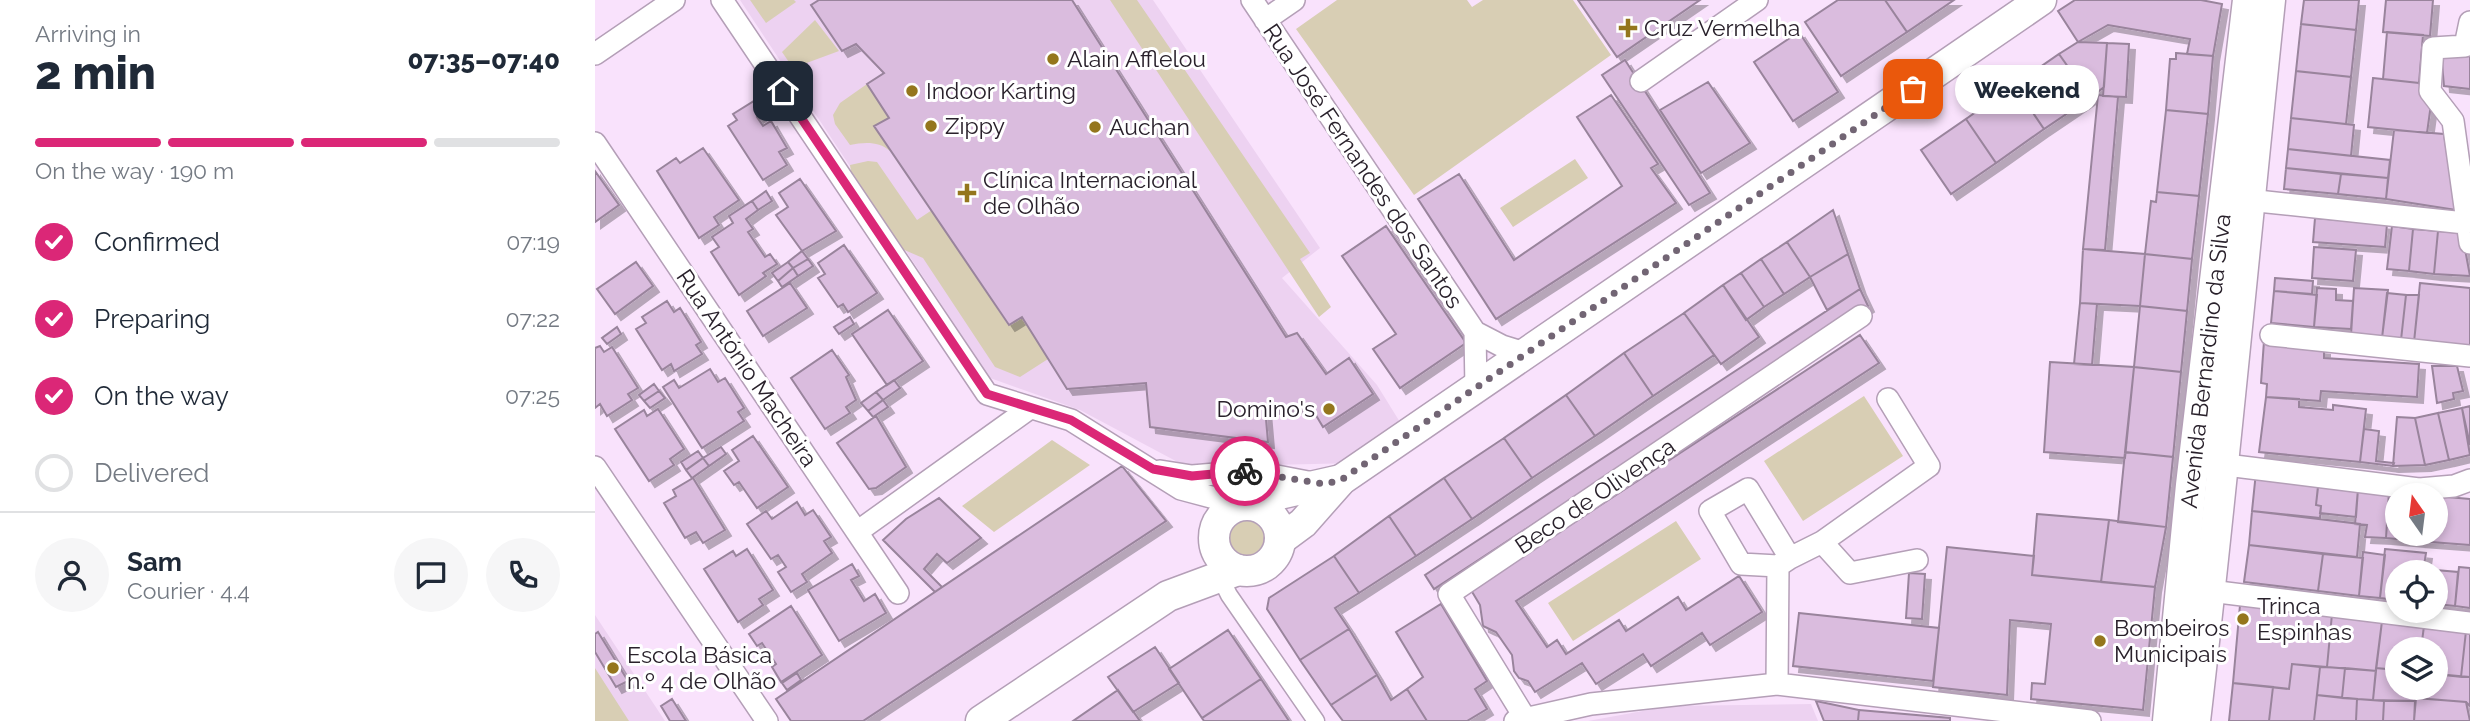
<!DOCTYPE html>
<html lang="en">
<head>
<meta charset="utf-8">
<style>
  :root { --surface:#fff; --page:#f6f6f7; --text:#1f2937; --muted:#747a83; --line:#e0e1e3; --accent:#db2777 }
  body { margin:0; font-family:Raleway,sans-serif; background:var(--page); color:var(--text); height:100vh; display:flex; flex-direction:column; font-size:26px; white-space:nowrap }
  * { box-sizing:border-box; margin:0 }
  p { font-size:23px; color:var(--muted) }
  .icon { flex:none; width:38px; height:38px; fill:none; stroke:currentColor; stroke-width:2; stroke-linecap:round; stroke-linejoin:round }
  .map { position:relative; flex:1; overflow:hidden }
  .side { display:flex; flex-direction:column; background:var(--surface); width:595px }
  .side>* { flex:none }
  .needle { width:46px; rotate:346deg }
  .fabs { position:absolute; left:1790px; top:483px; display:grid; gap:14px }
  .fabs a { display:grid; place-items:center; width:63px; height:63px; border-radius:50%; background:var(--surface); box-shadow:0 4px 10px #0003; font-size:35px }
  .pin { position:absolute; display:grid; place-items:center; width:60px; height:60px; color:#fff; margin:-30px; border-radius:14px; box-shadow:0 4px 10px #0006 }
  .courier { position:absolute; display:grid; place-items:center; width:70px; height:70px; margin:-35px; border:5px solid #db2777; border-radius:50%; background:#fff; color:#222; box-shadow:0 2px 9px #0007 }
  .bubble { position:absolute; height:49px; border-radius:24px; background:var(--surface); box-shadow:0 4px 10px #0003; font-size:23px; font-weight:800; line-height:49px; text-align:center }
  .overview em { font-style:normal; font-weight:800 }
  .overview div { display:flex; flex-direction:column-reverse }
  .overview { display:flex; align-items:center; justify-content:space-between; height:119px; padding:0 35px }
  h1 { font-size:46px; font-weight:800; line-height:52px }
  .bar { display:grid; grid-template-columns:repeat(4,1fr); gap:10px 7px; align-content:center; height:84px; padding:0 35px }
  .bar i { height:9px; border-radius:5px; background:var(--line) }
  .bar .selected { background:var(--accent) }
  .bar p { grid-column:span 4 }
  .line { display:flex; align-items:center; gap:18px; padding:0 35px; border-top:2px solid var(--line) }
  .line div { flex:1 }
  .round { display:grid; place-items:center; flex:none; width:74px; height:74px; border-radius:37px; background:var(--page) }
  ol { padding:0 35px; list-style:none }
  li { display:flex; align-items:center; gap:21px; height:77px }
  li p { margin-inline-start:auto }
  li .icon { padding:7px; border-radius:50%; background:var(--accent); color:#fff; stroke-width:4 }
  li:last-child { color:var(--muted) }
  li i { width:38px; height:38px; border:4px solid var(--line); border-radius:50% }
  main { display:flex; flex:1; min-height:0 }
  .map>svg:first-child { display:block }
  .built { fill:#edd2f1 }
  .green { fill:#d8ceb4 }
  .building { fill:#dabcde; stroke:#99849c; stroke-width:2; filter:url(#shadow) }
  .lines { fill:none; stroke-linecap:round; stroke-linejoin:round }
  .pedestrian-casing { stroke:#b49fb7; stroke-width:19 }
  .minor-casing { stroke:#b49fb7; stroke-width:24 }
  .secondary-casing { stroke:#b49fb7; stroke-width:33 }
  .pedestrian { stroke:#fff; stroke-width:16 }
  .minor { stroke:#fff; stroke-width:21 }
  .secondary { stroke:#fff; stroke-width:30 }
  .done { stroke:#726574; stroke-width:7; stroke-dasharray:0 12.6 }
  .route { stroke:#db2777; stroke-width:9 }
  .poi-dot { fill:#94761d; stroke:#fff; stroke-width:2.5 }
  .labels { text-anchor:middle; stroke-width:6; stroke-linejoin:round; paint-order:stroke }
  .poi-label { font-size:23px; fill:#29212b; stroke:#fff; text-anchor:start }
  .street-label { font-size:23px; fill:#29212b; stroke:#fff }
</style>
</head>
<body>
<main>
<section class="side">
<div class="overview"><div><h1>2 min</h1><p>Arriving in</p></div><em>07:35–07:40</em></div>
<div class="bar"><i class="selected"></i><i class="selected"></i><i class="selected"></i><i></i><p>On the way · 190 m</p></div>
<ol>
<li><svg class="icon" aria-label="check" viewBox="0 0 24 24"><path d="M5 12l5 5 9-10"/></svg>Confirmed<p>07:19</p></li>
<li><svg class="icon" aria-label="check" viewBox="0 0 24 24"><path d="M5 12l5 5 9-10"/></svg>Preparing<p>07:22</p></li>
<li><svg class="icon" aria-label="check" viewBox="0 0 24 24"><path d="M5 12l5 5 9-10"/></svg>On the way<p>07:25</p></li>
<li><i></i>Delivered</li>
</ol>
<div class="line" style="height:126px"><a class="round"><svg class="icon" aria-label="person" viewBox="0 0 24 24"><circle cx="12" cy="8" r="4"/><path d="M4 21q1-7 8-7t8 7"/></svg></a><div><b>Sam</b><p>Courier · 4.4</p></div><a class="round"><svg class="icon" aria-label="chat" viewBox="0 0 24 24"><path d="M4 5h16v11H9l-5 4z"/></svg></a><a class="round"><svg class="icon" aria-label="phone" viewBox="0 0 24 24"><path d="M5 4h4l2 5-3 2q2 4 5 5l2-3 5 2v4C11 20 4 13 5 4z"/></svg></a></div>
</section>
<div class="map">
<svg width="1875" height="721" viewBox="0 0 1875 721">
  <defs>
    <filter id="shadow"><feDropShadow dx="6" dy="6" stdDeviation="0" flood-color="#0004"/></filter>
  </defs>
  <rect width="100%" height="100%" fill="#f9e2fc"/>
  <path class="built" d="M145,0H558L725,248L687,278L782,385L808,427L762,463L592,467L485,410L395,378Z
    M0,615L70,721H0Z
    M1216,704L1223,721H993L1075,706Z"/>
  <path class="green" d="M155,0H199L201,2L171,23Z
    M515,0H542L715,253L705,259L736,307L724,317Z
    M742,0H872L877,7L888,0H978L1016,55L819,195L701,29Z
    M220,20L244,51L198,68L187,52Z
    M272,84L294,118L279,126L295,151C284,141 269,142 255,145L240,124L238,115L245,103Z
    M980,159L993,178L918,227L905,208Z
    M273,161L282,162L322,220L337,210L413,325L427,317L453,359L425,377L400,367L328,258L307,249L256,172L255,165Z
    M1269,396L1308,456L1208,521L1169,461Z
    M457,440L495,465L399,532L367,506Z
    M631 538a21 21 0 1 1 42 0a21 21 0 1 1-42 0Z
    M1081,521L1106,559L978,641L953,603Z
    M0,668L34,721H0Z"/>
  <path class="building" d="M224,0H477L691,337L702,333L731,374L754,358L778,394L728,427L716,407L670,408L673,442L555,427L551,383L472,389L427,317L414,325L279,126L294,118L272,84L289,73L261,44L247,51L216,5Z
    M983,0H1105L1022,57Z
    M1243,0H1290L1312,32L1246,76L1210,22Z
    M1290,0H1359L1312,32Z
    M1480,0H1606L1627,4L1618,56L1592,54L1595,39L1513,25L1483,42L1463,11Z
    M1709,0H1764L1761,30L1706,24Z
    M1791,0H1838L1835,36L1788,32Z
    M1706,24L1761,30L1756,77L1701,71Z
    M1204,32L1243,92L1198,121L1159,62Z
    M1792,32L1828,35L1824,83L1788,79Z
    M1483,42L1512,43L1509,87L1495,98L1464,54Z
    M1512,43L1534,44L1531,97L1508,96Z
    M1846,52L1875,54V89L1849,86Z
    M1581,53L1618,56L1613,114L1571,110L1575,59H1581Z
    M1464,54L1495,98L1449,129L1419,85Z
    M1030,60L1115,193L1094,205L1007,75Z
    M1701,71L1756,77L1751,124L1696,118Z
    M1778,78L1824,83L1836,104L1832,133L1773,127Z
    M1113,82L1155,143L1106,173L1065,110Z
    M1419,85L1449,129L1401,163L1371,119Z
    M1016,95L1063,164L1056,168L1081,203L901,319L823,199L864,174L919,260L1027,186L982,117Z
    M1503,95L1523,97L1510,250L1488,249Z
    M159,101L167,114L162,117L168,126L176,121L192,148L184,152L192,165L168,180L133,126L142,120L138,114Z
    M1571,110L1613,114L1604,196L1562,192Z
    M1696,118L1759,125L1756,156L1693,149Z
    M1371,119L1401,163L1356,194L1326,150Z
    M1799,130L1849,134L1861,210L1791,199Z
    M108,148L144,200L119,217L124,225L104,238L62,171L81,158L85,163Z
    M1693,149L1795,160L1793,178L1691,168Z
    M1691,168L1746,174L1743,194L1689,189Z
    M0,171L24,205L0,222Z
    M1746,174L1793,178L1791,199L1743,194Z
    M205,179L241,231L207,251L181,215L193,207L184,193Z
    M171,191L177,201L163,210L157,201Z
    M1562,192L1604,196L1597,259L1550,254L1556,201L1561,202Z
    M157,201L163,210L151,219L158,229L153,232L170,257L175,254L182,264L168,273L171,276L144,295L116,252L124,247L117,237L138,223L134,216Z
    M1238,210L1253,254L1215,277L1192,242Z
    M1720,218L1792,224L1790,247L1718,242Z
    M791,226L871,343L805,388L778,349L801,334L747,256Z
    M1797,226L1818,229L1814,271L1792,269Z
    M1818,229L1843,231L1839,274L1814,271Z
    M1843,231L1867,233L1875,276L1839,274Z
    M1192,242L1215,277L1189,294L1166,259Z
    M249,245L282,293L253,312L248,304L243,307L223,278L230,274L223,263Z
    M1719,247L1761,250L1758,281L1717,278Z
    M1488,249L1550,254L1545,306L1485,303Z
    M207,251L213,259L198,268L193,262Z
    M1253,254L1265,289L1232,310L1215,277Z
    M1550,254L1597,259L1592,311L1545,306Z
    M213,259L218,266L203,276L198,268Z
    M1166,259L1189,294L1169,307L1146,273Z
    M41,262L58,286L20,314L2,289Z
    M193,262L198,268L183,281L177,273Z
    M198,268L203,276L187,287L183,281Z
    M1146,273L1169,307L1151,320L1128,285Z
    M1680,278L1718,281L1717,294L1679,291Z
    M195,283L212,308L168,336L152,311Z
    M1825,283L1875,288V347L1819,342Z
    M1128,285L1164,337L1126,364L1089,313Z
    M1722,288L1741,289V300L1758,301L1756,329L1719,327Z
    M1759,288L1793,290L1787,338L1756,335Z
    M1265,289L1273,306L839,589L830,575Z
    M1679,291L1722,295L1719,327L1676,323Z
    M1792,293L1811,295L1806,340L1787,338Z
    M1811,295H1824L1819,342L1806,340Z
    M72,301L79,312L85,308L106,342L101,345L107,354L79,371L76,364L67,370L41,329L51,323L47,317Z
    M1485,303L1502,304L1497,365L1479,364Z
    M1545,306L1592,311L1586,372L1539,367Z
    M293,310L328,361L292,385L257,334Z
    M1089,313L1119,355L1058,396L1029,353Z
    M255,317L259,324L244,334L239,327Z
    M22,327L26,334L12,344L7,338Z
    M1265,335L1284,363L921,601L952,647L962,640L971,654L1024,620L1031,631L1083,597L1091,610L1144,576L1167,612L1115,645L1107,633L1056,666L1048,654L1001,684L987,663L940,692L933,681L924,678L919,671L917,655L901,632L888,626L885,605L876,590Z
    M1669,341L1729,349V358L1824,364L1822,397L1726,391L1725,401L1671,397L1672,384L1666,383Z
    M5,346L9,352L17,347L43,388L33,394L37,400L12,416L5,404L0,408V348Z
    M237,350L254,375L251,377L261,400L251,407L255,413L230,429L196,378Z
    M1029,353L1058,396L1000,436L971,395Z
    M1455,362L1539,367L1530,458L1449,452Z
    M1837,366H1862L1868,391L1858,393L1859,399L1842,403Z
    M1539,367L1586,372L1578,457L1530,452Z
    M115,369L123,382L130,378L149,408L143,412L149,421L107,448L68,387L79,380L84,388Z
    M299,380L305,388L288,400L281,392Z
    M59,384L64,391L49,401L44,395Z
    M64,391L70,398L55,408L49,401Z
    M281,392L288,400L273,411L266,403Z
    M971,395L1000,436L937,478L909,438Z
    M1671,397L1704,399V407L1738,410V405L1771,409L1765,462L1664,452Z
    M288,400L293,407L278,417L273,411Z
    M1875,406V445L1867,408Z
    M1867,408L1875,455L1854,460L1843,413Z
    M63,409L89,449L75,459L79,465L54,481L20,429L49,410L52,416Z
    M1843,413L1854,460L1830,465L1820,418Z
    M281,416L311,467L281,488L274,489L242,443Z
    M1802,417L1820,418L1830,465L1798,466Z
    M1769,429L1784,431L1781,461L1799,463L1798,466L1765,462Z
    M158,436L193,487L162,508L144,482L139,485L129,471L144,461L137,450Z
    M909,438L937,478L877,519L849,478Z
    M126,447L131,454L114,466L108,458Z
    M103,451L108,458L91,470L86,462Z
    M1530,452L1578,457L1571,527L1523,522Z
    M108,458L114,466L97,478L91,470Z
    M527,466L571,521L268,721H196L181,699Z
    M1661,472L1724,479L1721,505L1726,506L1725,518L1657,511Z
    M98,478L130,530L108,543L101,532L90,538L69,503L81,496L78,490Z
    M849,478L877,519L821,556L794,516Z
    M1723,486L1763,489L1761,517L1725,513L1726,506L1721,505Z
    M1763,489L1794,492L1791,538L1770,537L1772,525L1760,524Z
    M1794,492L1802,495V534H1823V541L1791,538Z
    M1841,496L1875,499V545L1823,541V534H1841Z
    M344,498L386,538L352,563L342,554L329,569L347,587L340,592L288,540L311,519Z
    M202,502L210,515L218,510L236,537L229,541L237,553L207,574L212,582L196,592L183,572L191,567L183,555L176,559L152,524L171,511L177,519Z
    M1657,511L1765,524L1762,557L1654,545Z
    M1442,514L1514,520L1506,582L1437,575Z
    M794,516L821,556L764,593L739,556Z
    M1514,520L1571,527L1560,587L1506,582Z
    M1654,545L1728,554L1723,591L1649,582Z
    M1352,547L1439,556L1437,575L1560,587L1548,710L1436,699L1437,683L1450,684L1456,624L1415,620L1412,695L1338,687Z
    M152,549L178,590L164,599L168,605L143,622L109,569L138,551L141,556Z
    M1790,549L1831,553L1828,572H1802V600L1785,598Z
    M1768,552L1790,555L1785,598L1764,596Z
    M1728,554L1768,558L1764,596L1723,591Z
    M739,556L764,593L740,608L754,629L705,660L672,609L674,598Z
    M257,564L264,576L256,580L269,601L280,594L291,613L244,641L213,590Z
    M1864,567L1875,568V608L1860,606Z
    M1829,569L1863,572L1860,606L1841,604V572H1828Z
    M1314,573L1330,574L1327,619L1311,618Z
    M846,604L892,681L880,689L892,709L872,721H832L812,689L828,677L801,632Z
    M1645,605L1737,614L1732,667L1697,664L1694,689L1638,683Z
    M196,606L227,655L186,682L177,667L181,664L167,643L162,646L154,634Z
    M1204,613L1344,628L1338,681L1198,666Z
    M1737,614L1787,621L1781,671L1732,667Z
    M1787,621L1829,626L1826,649H1802V670L1781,668Z
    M1829,626L1871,631L1866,677L1841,674V649H1826Z
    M754,629L782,675L736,705L705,660Z
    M633,630L666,679L607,718L574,669Z
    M1871,631L1875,632V677H1866Z
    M3,632L33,681L21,687L0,652V634Z
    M560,647L584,683L538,712L513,677Z
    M1697,664L1725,667L1719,721H1674L1678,687L1694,689Z
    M1725,667L1750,668L1747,698L1722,695Z
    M1750,668L1781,671L1778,700L1747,698Z
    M1781,668L1802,670V688H1822L1820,701L1778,700Z
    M202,673L206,680L192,690L187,683Z
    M1841,674L1875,677V706L1871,702L1821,698L1822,688H1841Z
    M782,675L796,700L812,689L832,721H748L736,705Z
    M666,679L694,721H609L607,718Z
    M1638,683L1678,687L1674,721H1634Z
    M523,690L545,721H478Z
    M1722,695L1762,699L1761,721H1719Z
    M1821,698L1871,702L1875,721H1819Z
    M77,699L91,721H75L66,706Z
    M1762,699L1789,701L1788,721H1761Z
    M1221,701L1264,710L1263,721H1229Z
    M1789,701H1820L1819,721H1788Z
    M1264,710L1355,718V721H1263Z"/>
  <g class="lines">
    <defs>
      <path id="pedestrian" d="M625,577L634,595L721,721"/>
      <path id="minor" d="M127,0L392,394L476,420L586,489L646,505
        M657,0L880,332L907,346L933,354
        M670,20L699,0
        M1875,22L1870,46L1838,48L1835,91L1858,121L1875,243
        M0,54L79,0
        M1046,81L1162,0
        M0,143L303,593
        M1653,200L1870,223
        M880,332L881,389
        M1676,335L1875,356
        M1615,463L1824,489L1859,486L1875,480
        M0,467L172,721
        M565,471L597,476L656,471L713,482
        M1153,489L1195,558L1183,566L1146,564L1115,511Z
        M262,532L435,408
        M1227,542L1255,573L1322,560
        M1195,558L1227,542L1334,466L1293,399
        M1615,591L1875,623
        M1182,684L1183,566
        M930,718L854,594L1266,316
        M920,721L996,704L1182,684L1495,721"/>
      <g id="secondary">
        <circle cx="652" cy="538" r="33"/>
        <path d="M658,505L684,494L746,480"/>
        <path d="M685,540L708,523L746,480L1446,0"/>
        <path d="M386,721L573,596L643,570"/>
        <path id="s1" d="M1573,721L1596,485L1653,0"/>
        <path d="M1600,721C1628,481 1650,240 1675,0"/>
      </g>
    </defs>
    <use href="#pedestrian" class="pedestrian-casing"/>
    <use href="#minor" class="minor-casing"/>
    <use href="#secondary" class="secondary-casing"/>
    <use href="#pedestrian" class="pedestrian"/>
    <use href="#minor" class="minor"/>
    <use href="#secondary" class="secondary"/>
  </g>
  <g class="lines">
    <path class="done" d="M650,471L729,484L746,480L1318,89"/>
    <path class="route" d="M188,91L392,394L476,420L558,469L597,476L650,471"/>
  </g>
  <g class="poi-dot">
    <path d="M1029.5 17.5h7v7h7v7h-7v7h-7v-7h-7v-7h7z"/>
    <circle cx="458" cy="59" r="7"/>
    <circle cx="317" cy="91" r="7"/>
    <circle cx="336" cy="126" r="7"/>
    <circle cx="500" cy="127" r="7"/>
    <path d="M368.5 182.5h7v7h7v7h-7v7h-7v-7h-7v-7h7z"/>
    <circle cx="734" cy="409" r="7"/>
    <circle cx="1648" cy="619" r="7"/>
    <circle cx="1505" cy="641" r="7"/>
    <circle cx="18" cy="668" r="7"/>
  </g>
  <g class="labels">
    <g class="poi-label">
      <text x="1049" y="36">Cruz Vermelha</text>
      <text x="472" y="67">Alain Afflelou</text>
      <text x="331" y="99">Indoor Karting</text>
      <text x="350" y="134">Zippy</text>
      <text x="514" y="135">Auchan</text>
      <text x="388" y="188">Clínica Internacional<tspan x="388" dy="26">de Olhão</tspan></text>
      <text x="720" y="417" text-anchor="end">Domino's</text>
      <text x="1662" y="614">Trinca<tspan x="1662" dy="26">Espinhas</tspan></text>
      <text x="1519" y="636">Bombeiros<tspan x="1519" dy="26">Municipais</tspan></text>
      <text x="32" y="663">Escola Básica<tspan x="32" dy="26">n.º 4 de Olhão</tspan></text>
    </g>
    <g class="street-label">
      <text transform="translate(768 166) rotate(56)" y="8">Rua José Fernandes dos Santos</text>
      <text dy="8" stroke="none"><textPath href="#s1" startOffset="362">Avenida Bernardino da Silva</textPath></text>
      <text transform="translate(152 368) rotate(56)" y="8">Rua António Macheira</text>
      <text transform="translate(1000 496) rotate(-34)" y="8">Beco de Olivença</text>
    </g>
  </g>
</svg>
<div class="fabs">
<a><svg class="needle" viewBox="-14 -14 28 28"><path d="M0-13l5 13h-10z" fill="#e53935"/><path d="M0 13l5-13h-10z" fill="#747a83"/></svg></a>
<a><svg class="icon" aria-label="locate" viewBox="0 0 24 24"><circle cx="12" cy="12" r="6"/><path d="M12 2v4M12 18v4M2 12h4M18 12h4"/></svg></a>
<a><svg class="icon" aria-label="layers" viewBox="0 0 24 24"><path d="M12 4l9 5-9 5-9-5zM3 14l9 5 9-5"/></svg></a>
</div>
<div class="pin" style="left:1318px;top:89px;background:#ea580c"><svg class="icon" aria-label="bag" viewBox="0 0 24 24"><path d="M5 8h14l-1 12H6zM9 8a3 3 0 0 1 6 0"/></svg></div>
<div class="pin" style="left:188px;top:91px;background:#1f2937"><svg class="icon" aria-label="home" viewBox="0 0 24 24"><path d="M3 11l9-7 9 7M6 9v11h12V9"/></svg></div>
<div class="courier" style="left:650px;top:471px"><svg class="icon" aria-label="bike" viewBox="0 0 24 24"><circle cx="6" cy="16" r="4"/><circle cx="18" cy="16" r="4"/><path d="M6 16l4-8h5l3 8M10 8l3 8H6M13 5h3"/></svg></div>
<div class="bubble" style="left:1360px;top:65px;width:144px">Weekend</div>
</div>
</main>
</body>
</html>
